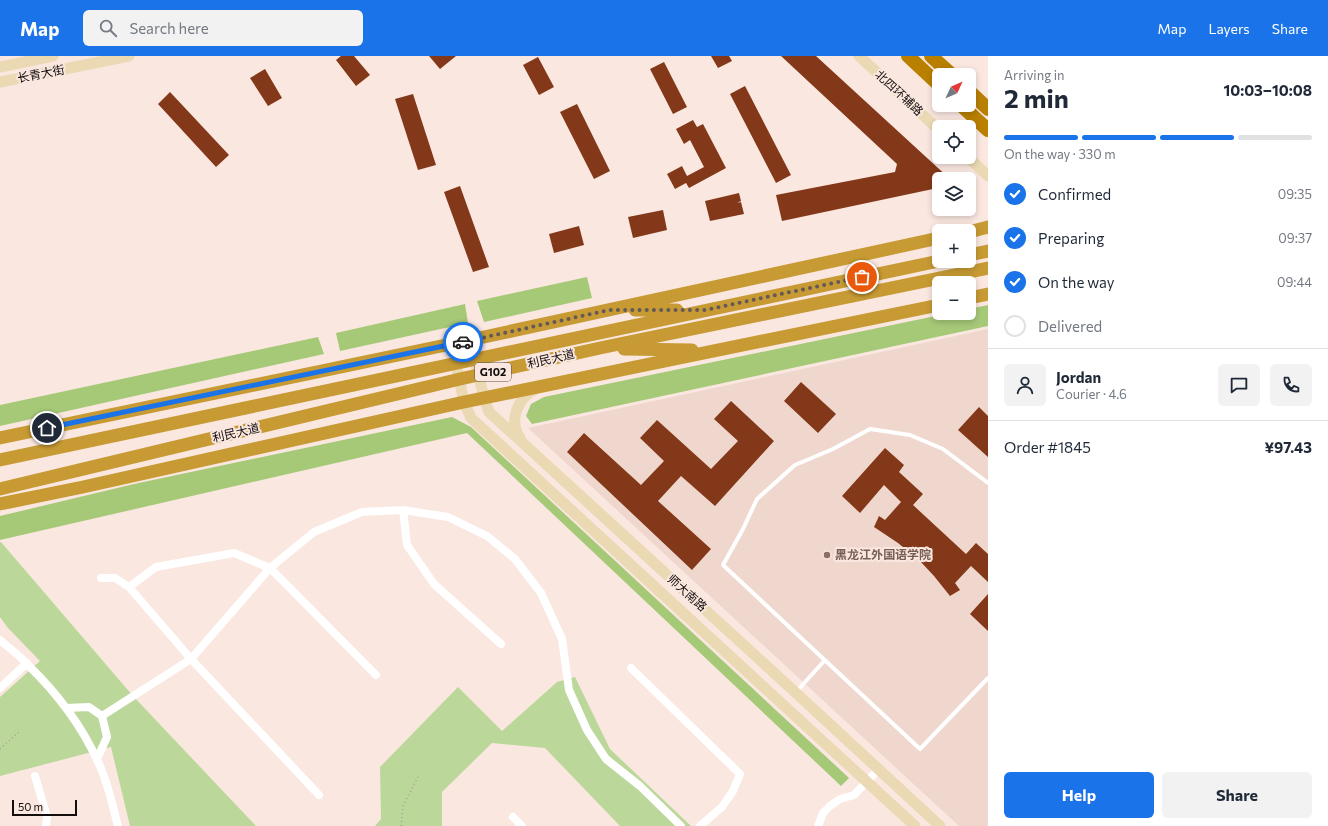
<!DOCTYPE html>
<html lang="en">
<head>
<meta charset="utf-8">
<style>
  :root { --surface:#fff; --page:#f2f2f3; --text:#1f2937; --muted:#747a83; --line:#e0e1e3; --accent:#1a73e8 }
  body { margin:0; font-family:Commissioner,"Noto Sans SC",sans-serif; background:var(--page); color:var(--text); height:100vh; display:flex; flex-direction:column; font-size:15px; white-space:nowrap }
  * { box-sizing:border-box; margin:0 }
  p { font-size:13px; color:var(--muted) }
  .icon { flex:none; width:22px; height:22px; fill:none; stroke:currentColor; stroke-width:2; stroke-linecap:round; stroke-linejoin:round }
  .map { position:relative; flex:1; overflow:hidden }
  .side { display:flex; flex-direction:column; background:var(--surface); width:340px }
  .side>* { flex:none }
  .needle { width:26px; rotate:46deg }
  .fabs { position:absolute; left:932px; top:12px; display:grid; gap:8px }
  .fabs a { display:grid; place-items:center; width:44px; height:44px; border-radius:6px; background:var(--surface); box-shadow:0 2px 6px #0003; font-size:20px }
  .scale { position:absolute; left:12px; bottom:10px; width:65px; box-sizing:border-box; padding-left:4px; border:2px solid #130d0b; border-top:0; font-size:11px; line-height:14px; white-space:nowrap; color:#130d0b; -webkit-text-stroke:3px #fae7e0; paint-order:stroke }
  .pin { position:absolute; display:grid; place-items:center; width:34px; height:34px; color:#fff; margin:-17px; border:2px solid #fff; border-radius:50%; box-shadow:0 1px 4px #0007 }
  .courier { position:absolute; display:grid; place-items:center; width:40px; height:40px; margin:-20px; border:3px solid #1a73e8; border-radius:50%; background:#fff; color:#222; box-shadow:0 1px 5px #0007 }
  .summary em { font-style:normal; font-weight:700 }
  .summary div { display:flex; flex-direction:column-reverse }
  .summary { display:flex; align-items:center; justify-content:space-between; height:68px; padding:0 16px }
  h1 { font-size:26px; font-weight:700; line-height:30px }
  .bar { display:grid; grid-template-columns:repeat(4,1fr); gap:6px 4px; align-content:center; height:48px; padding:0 16px }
  .bar i { height:5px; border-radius:3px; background:var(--line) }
  .bar .current { background:var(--accent) }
  .bar p { grid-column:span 4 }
  .line { display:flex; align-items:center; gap:10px; padding:0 16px; border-top:1px solid var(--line) }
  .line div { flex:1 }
  .round { display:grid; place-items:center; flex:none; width:42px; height:42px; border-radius:6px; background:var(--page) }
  ol { padding:0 16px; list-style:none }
  li { display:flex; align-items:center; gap:12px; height:44px }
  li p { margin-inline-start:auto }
  li .icon { padding:4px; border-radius:50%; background:var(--accent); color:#fff; stroke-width:4 }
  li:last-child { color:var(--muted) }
  li i { width:22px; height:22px; border:2px solid var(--line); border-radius:50% }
  .primary-button { display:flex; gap:8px; margin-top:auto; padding:8px 16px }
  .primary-button a { flex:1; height:46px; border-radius:6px; background:var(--accent); color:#fff; font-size:16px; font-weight:700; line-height:46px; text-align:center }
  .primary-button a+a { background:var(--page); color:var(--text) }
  header { display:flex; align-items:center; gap:24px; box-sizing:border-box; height:56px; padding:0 20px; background:var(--accent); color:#fff }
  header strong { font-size:19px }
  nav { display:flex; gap:22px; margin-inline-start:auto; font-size:14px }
  .search { width:280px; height:36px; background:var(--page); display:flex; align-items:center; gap:10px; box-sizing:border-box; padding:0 14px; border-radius:6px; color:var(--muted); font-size:15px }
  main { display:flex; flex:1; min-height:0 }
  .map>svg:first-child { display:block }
  .built { fill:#f0d7cd }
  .green { fill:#bcd79a }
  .forest { fill:#a6c978 }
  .building { fill:#833819 }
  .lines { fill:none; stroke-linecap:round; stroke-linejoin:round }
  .path { stroke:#ad9f99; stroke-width:1.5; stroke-dasharray:1 3; stroke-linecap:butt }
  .service { stroke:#fff; stroke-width:4 }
  .minor { stroke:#fff; stroke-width:8 }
  .secondary { stroke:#ead9b2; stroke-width:11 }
  .trunk { stroke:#c79a33; stroke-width:13 }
  .motorway { stroke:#b98000; stroke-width:14 }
  .done { stroke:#645956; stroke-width:4; stroke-dasharray:0 7.2 }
  .route { stroke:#1a73e8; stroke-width:5 }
  .education-dot { fill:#8d6e63; stroke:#fae7e0; stroke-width:1.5 }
  .labels { text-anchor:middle; stroke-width:4; stroke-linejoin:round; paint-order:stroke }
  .shield { fill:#fae7e0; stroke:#584e4b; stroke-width:1 }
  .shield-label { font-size:11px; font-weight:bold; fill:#130d0b }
  .street-label { font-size:12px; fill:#130d0b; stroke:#fae7e0 }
  .education-label { font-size:12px; font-weight:bold; fill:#785e54; stroke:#fae7e0; text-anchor:start }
</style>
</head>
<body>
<header>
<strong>Map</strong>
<div class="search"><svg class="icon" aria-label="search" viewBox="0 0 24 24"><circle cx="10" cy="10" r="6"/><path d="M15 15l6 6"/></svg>Search here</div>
<nav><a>Map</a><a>Layers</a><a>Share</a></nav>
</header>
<main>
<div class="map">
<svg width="988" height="770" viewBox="0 0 988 770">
  <rect width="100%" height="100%" fill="#fae7e0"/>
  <path class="built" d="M988,273V770H959L528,372Z"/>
  <path class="green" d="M0,486H1L133,640L256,770H130L111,691L0,720V641L40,605L8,572L0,561Z
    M575,621L610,693L691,770H620L545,692L492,687L442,736V770H375L381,763L380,711L458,631L502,675L557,626Z"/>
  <path class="forest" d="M587,221L592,242L484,266L477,245Z
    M465,248L468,267L340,295L336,277Z
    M988,249V270L532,368L526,360L531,348L544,341L950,257H969V253Z
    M318,281L324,298L0,370V349Z
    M452,361L471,371L849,722L841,730L467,377L0,484V460L134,428Z"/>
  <path class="building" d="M341,0H354L370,19L356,30L336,4Z
    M429,0H456L440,13Z
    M711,0H729L732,5L718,12Z
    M781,0H816L950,123H939V131L933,133L782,165L776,139L895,116L897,108Z
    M538,1L554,31L539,39L523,9Z
    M664,6L687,51L673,58L650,13Z
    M265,13L282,42L268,50L250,22Z
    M745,30L791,119L776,127L730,38Z
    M170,36L229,99L216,111L158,48Z
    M413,38L436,109L418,114L395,43Z
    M577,48L610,115L594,123L560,56Z
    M693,64L697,71L703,68L726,112L689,132L686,127L675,133L667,118L682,110L687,120L704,111L690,84L684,88L676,73Z
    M460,130L489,211L473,216L444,136Z
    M739,137L741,145L737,147L741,146L744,158L710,165L705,145Z
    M663,154L667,174L633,182L628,161Z
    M579,170L584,189L554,197L549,178Z
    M801,326L836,358L818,377L784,345Z
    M731,345L774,385L715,450L681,420L658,445L711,493L692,514L567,396L584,377L641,429L664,405L640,382L657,364L711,413L738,385L714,363Z
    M979,351L988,360V401L958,374Z
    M885,392L904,409L899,416L923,438L913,449L966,498L976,487L988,498V526L971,510L955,527L960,534L950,540L934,520L920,505L898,487L874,471L879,460L885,464L901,446L884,429L860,457L842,440Z
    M988,538V575L970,558Z"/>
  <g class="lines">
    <path class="path" d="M0,693L19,676
      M401,770L403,750L419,719"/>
    <path class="service" d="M988,427L943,393L910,379L870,373L833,393L795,409L757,443L743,473L723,509L920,693L988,622
      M796,636L825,604"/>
    <path class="minor" d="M403,454L407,489L434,528L501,588
      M101,522H115L129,531
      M0,584C9,592 19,599 27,608C56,636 82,670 98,706C108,726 112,748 118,770
      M631,612L740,718L733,735L722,751L700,770
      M0,632L27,607
      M66,652L89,651L102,660L107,681L97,703
      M102,660L191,603L270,512L314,476L362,456L403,454L448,461L487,480L515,503L541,537L562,583L569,634L587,674L606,703L640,730L681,770
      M35,720L47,761L46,770
      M319,739L191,603L129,531L156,511L234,497L270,512L376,619
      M513,761L522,770
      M818,770L823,757L830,750L840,743L854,739L879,713"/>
    <path class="secondary" d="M859,0L939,74
      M0,11L53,0
      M0,26L129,0
      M968,101L988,120
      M470,284L484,342L489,356L795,636L940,770
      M452,288L464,346L471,362L915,770
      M520,382C508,364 518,341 537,332"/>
    <path class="trunk" d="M969,176L988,171
      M969,199L988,195
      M969,242L988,238
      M635,254H677
      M624,293L692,294
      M0,382L470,284L939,182
      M0,404L939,205
      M0,433L460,323L600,292L988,212
      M0,448L83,431L464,346L939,249"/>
    <path class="motorway" d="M908,0L939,29
      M931,0L952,19
      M969,35L988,53
      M961,49L988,74"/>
  </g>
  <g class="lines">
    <path class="done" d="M463,286L609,254H705L862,221"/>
    <path class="route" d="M47,372L463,286"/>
  </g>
  <circle class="education-dot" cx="827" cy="499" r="4"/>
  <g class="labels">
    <rect class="shield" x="475" y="307" width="36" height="18" rx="3"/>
    <g class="shield-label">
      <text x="493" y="320">G102</text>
    </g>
    <g class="street-label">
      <text transform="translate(41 18) rotate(-11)" y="4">长青大街</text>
      <text transform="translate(899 37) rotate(43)" y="4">北四环辅路</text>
      <text transform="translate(551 303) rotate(-13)" y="4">利民大道</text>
      <text transform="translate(236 377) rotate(-13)" y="4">利民大道</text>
      <text transform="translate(687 537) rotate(42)" y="4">师大南路</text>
    </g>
    <g class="education-label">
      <text x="835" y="503">黑龙江外国语学院</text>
    </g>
  </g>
</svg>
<div class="fabs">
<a><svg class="needle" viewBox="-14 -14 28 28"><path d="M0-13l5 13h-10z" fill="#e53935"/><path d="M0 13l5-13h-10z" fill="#747a83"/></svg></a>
<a><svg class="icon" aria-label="locate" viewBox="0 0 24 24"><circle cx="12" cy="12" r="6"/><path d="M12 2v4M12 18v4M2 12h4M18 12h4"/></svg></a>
<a><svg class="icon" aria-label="layers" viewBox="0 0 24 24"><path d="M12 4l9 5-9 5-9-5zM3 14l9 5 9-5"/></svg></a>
<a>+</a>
<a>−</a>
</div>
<div class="scale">50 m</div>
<div class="pin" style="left:862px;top:221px;background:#ea580c"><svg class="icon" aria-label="bag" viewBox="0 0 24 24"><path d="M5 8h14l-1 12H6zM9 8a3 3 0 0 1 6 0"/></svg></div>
<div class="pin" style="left:47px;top:372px;background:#1f2937"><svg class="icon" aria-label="home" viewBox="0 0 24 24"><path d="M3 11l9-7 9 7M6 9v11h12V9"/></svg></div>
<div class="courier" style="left:463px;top:286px"><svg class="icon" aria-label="car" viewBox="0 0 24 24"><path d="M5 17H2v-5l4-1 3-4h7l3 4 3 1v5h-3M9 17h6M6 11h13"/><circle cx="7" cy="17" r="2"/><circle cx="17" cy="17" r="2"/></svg></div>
</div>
<section class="side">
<div class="summary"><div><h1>2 min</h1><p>Arriving in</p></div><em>10:03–10:08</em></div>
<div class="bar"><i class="current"></i><i class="current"></i><i class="current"></i><i></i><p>On the way · 330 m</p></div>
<ol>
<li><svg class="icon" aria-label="check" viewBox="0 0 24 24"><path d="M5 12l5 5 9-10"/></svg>Confirmed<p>09:35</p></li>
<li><svg class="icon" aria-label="check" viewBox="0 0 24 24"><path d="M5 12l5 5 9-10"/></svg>Preparing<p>09:37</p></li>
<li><svg class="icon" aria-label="check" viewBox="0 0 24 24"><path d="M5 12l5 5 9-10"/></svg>On the way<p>09:44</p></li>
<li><i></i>Delivered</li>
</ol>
<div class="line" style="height:72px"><a class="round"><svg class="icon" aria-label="person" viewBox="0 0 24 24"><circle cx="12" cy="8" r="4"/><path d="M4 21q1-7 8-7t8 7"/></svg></a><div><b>Jordan</b><p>Courier · 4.6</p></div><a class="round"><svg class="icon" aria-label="chat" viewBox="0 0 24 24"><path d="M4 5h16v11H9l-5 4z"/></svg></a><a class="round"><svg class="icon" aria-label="phone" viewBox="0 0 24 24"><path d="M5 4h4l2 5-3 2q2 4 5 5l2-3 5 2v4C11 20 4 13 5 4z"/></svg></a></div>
<div class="line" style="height:52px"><div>Order #1845</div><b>¥97.43</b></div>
<div class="primary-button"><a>Help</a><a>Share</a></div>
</section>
</main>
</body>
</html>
